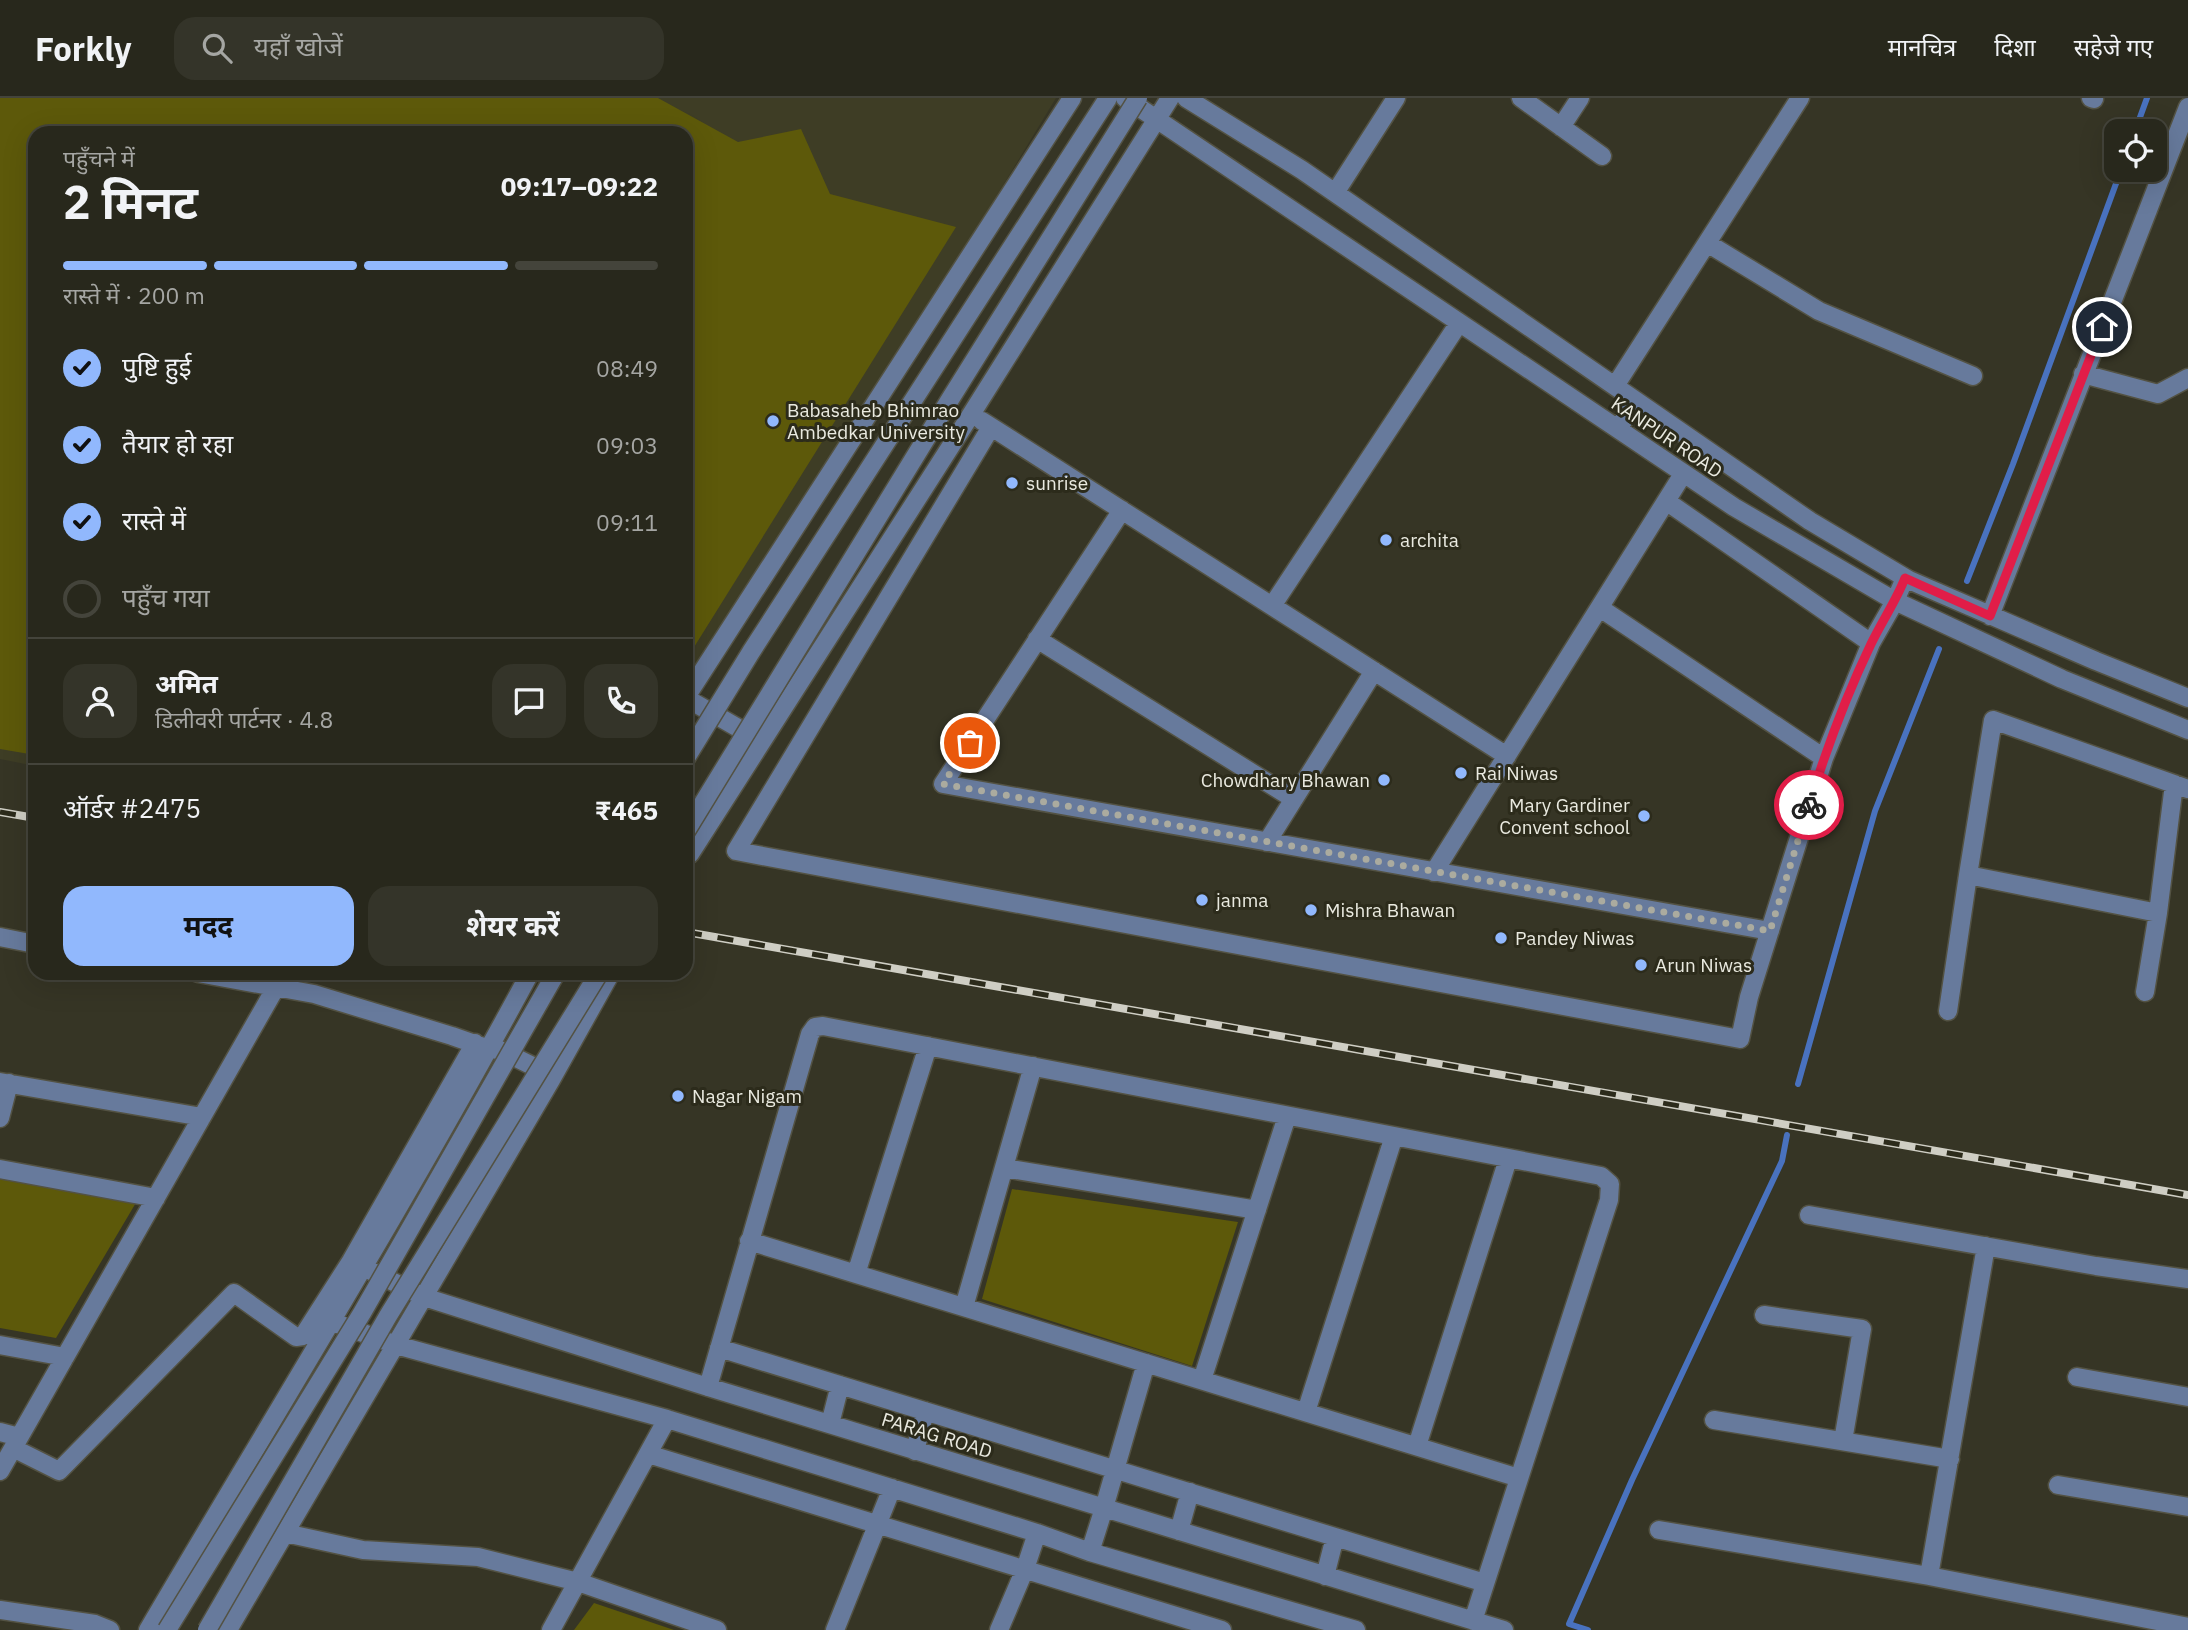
<!DOCTYPE html>
<html lang="hi">
<head>
<meta charset="utf-8">
<style>
  :root { --surface:#28281c; --page:#343429; --text:#f1f3f6; --muted:#a5a6a3; --line:#44443b; --accent:#91b8fd }
  body { margin:0; font-family:"IBM Plex Sans","Noto Sans Devanagari",sans-serif; background:var(--page); color:var(--text); height:100vh; display:flex; flex-direction:column; font-size:26px; white-space:nowrap }
  * { box-sizing:border-box; margin:0 }
  p { font-size:23px; color:var(--muted) }
  .icon { flex:none; width:38px; height:38px; fill:none; stroke:currentColor; stroke-width:2; stroke-linecap:round; stroke-linejoin:round }
  .map { position:relative; flex:1; overflow:hidden }
  .drawer { position:absolute; left:28px; top:28px; width:665px; height:854px; display:flex; flex-direction:column; background:var(--surface); border-radius:21px; box-shadow:0 7px 28px #0002,0 0 0 2px var(--line) }
  .drawer>* { flex:none }
  .tools { position:absolute; left:2104px; top:21px; display:grid; gap:14px }
  .tools a { display:grid; place-items:center; width:63px; height:63px; border-radius:14px; background:var(--surface); box-shadow:0 7px 28px #0002,0 0 0 2px var(--line); font-size:35px }
  .pin { position:absolute; display:grid; place-items:center; width:60px; height:60px; color:#fff; margin:-30px; border:4px solid #fff; border-radius:50%; box-shadow:0 2px 7px #0007 }
  .courier { position:absolute; display:grid; place-items:center; width:70px; height:70px; margin:-35px; border:5px solid #e11d48; border-radius:50%; background:#fff; color:#222; box-shadow:0 2px 9px #0007 }
  .summary em { font-style:normal; font-weight:700 }
  .summary div { display:flex; flex-direction:column-reverse }
  .summary { display:flex; align-items:center; justify-content:space-between; height:119px; padding:0 35px }
  h1 { font-size:46px; font-weight:700; line-height:52px }
  .bar { display:grid; grid-template-columns:repeat(4,1fr); gap:10px 7px; align-content:center; height:84px; padding:0 35px }
  .bar i { height:9px; border-radius:5px; background:var(--line) }
  .bar .current { background:var(--accent) }
  .bar p { grid-column:span 4 }
  .line { display:flex; align-items:center; gap:18px; padding:0 35px; border-top:2px solid var(--line) }
  .line div { flex:1 }
  .round { display:grid; place-items:center; flex:none; width:74px; height:74px; border-radius:21px; background:var(--page) }
  ol { padding:0 35px; list-style:none }
  li { display:flex; align-items:center; gap:21px; height:77px }
  li p { margin-inline-start:auto }
  li .icon { padding:7px; border-radius:50%; background:var(--accent); color:#111; stroke-width:4 }
  li:last-child { color:var(--muted) }
  li i { width:38px; height:38px; border:4px solid var(--line); border-radius:50% }
  .cta { display:flex; gap:14px; margin-top:auto; padding:14px 35px }
  .cta a { flex:1; height:80px; border-radius:21px; background:var(--accent); color:#111; font-size:28px; font-weight:700; line-height:80px; text-align:center }
  .cta a+a { background:var(--page); color:var(--text) }
  header { display:flex; align-items:center; gap:42px; box-sizing:border-box; height:98px; padding:0 35px; background:var(--surface); border-bottom:2px solid var(--line) }
  header strong { font-size:33px }
  nav { display:flex; gap:38px; margin-inline-start:auto; font-size:24px }
  .search { width:490px; height:63px; background:var(--page); display:flex; align-items:center; gap:18px; box-sizing:border-box; padding:0 24px; border-radius:21px; color:var(--muted); font-size:26px }
  .map>svg:first-child { display:block }
  .built { fill:#3e3d25 }
  .green { fill:#5d590a }
  .lines { fill:none; stroke-linecap:round; stroke-linejoin:round }
  .stream { stroke:#4972bf; stroke-width:6 }
  .minor-casing { stroke:#535243; stroke-width:21 }
  .minor { stroke:#677a9c; stroke-width:18 }
  .rail-casing { stroke:#cfcec4; stroke-width:8 }
  .rail { stroke:#2c2b1b; stroke-width:5; stroke-dasharray:16; stroke-linecap:butt }
  .minor-bridge-casing { stroke:#535243; stroke-width:21; stroke-linecap:butt }
  .minor-bridge { stroke:#677a9c; stroke-width:18 }
  .done { stroke:#abab9f; stroke-width:7; stroke-dasharray:0 12.6 }
  .route { stroke:#e11d48; stroke-width:9 }
  .poi-dot { fill:#91b8fd; stroke:#2c2b1b; stroke-width:2.5 }
  .labels { text-anchor:middle; stroke-width:6; stroke-linejoin:round; paint-order:stroke }
  .poi-label { font-size:19px; fill:#eaeae0; stroke:#2c2b1b; text-anchor:start }
  .street-label { font-size:19px; fill:#eaeae0; stroke:#2c2b1b }
</style>
</head>
<body>
<header>
<strong>Forkly</strong>
<div class="search"><svg class="icon" aria-label="search" viewBox="0 0 24 24"><circle cx="10" cy="10" r="6"/><path d="M15 15l6 6"/></svg>यहाँ खोजें</div>
<nav><a>मानचित्र</a><a>दिशा</a><a>सहेजे गए</a></nav>
</header>
<div class="map">
<svg width="2188" height="1532" viewBox="0 0 2188 1532">
  <rect width="100%" height="100%" fill="#363525"/>
  <path class="built" d="M0,0H1056L686,610V35H35V668L0,661Z"/>
  <path class="green" d="M0,0H658L738,44L801,31L830,96L956,129L686,562V35H35V657L0,651Z
    M0,1081L137,1103L56,1240L0,1230Z
    M1012,1091L1238,1124L1192,1268L982,1201Z
    M594,1505L674,1532H574Z"/>
  <g class="lines">
    <path class="stream" d="M2135,33L2147,0
      M1967,483L2013,366L2121,72
      M1798,986L1875,713L1939,551
      M1588,1532L1569,1526L1632,1382L1782,1063L1787,1037"/>
    <defs>
      <path id="minor" d="M1125,0L1734,409L1895,503L2062,581L2188,632
        M1186,0L1302,72L1810,423L1909,482L2096,563L2188,600
        M1521,0L1602,58
        M2091,0L2094,1
        M1561,29L1580,0
        M1335,95L1396,0
        M1707,145L1819,213L1973,278
        M2083,276L2158,296L2188,280
        M1615,288L1800,0
        M982,323L1507,658
        M991,329L736,753L1740,941L1749,899L1824,660L1871,545L1895,503L1905,480
        M1618,331L1636,303
        M1666,403L1871,545
        M1122,412L943,686L1770,833
        M1272,508L1459,225
        M1600,510L1824,660
        M1990,518L2188,9
        M1037,541L1294,701
        M686,599L1072,0
        M686,600L759,642
        M1267,744L1374,573
        M690,756L972,315L1170,0
        M1434,774L1683,376
        M2158,815L2174,686
        M0,839L35,846
        M198,875L314,896L452,938L489,951L500,952L549,976L550,980
        M2145,894L2158,815L1968,777L1993,622L2188,691
        M1948,913L1968,777
        M0,984L202,1019
        M0,1020L9,985
        M1004,1070L1257,1112
        M0,1071L156,1100
        M1809,1117L2096,1168L2188,1181
        M749,1143L1519,1380
        M363,1169L424,1199L708,1289L1504,1532
        M856,1176L928,948
        M964,1209L1033,968
        M1764,1217L1862,1231L1843,1343
        M330,1223L396,1247L667,1321L1037,1435L1090,1454L1356,1532
        M0,1247L65,1259
        M719,1250L1485,1485
        M2077,1279L2188,1299
        M1202,1282L1287,1018
        M708,1289L810,936L815,929L823,928L1601,1078L1610,1086L1609,1102L1473,1523
        M1306,1314L1394,1038
        M1714,1322L1950,1361
        M830,1326L840,1287
        M0,1334L19,1339
        M1417,1348L1508,1061
        M13,1350L59,1373L234,1195L296,1239L303,1238L351,1163L475,945
        M915,1353L925,1313
        M648,1356L1222,1532
        M0,1373L276,889
        M2058,1387L2188,1409
        M1659,1432L1929,1478L2188,1529
        M1179,1433L1190,1394
        M285,1435L363,1452L478,1459L578,1484L717,1532
        M1090,1454L1104,1410L1146,1265
        M1325,1478L1335,1439
        M1929,1478L1986,1148
        M0,1512L95,1526L110,1532
        M148,1532C276,1314 410,1098 530,875
        M228,1532L551,982L608,880
        M551,1532L667,1321
        M835,1532L892,1390
        M999,1532L1025,1471L1037,1435"/>
    </defs>
    <use href="#minor" class="minor-casing"/>
    <use href="#minor" class="minor"/>
    <defs>
      <path id="rail" d="M0,714L35,720
        M686,834L2188,1097"/>
    </defs>
    <use href="#rail" class="rail-casing"/>
    <use href="#rail" class="rail"/>
    <defs>
      <path id="minor-bridge" d="M686,660L751,554L1108,0
        M686,733L949,303L1138,0
        M167,1532L362,1215L556,875
        M207,1532L388,1218L599,875"/>
    </defs>
    <use href="#minor-bridge" class="minor-bridge-casing"/>
    <use href="#minor-bridge" class="minor-bridge"/>
  </g>
  <g class="lines">
    <path class="done" d="M970,645L943,686L1770,833L1809,707"/>
    <path class="route" d="M1809,707C1826,652 1846,598 1871,546C1882,523 1896,503 1905,480L1990,518L2102,229"/>
  </g>
  <g class="poi-dot">
    <circle cx="773" cy="323" r="7"/>
    <circle cx="1012" cy="385" r="7"/>
    <circle cx="1386" cy="442" r="7"/>
    <circle cx="1461" cy="675" r="7"/>
    <circle cx="1384" cy="682" r="7"/>
    <circle cx="1644" cy="718" r="7"/>
    <circle cx="1202" cy="802" r="7"/>
    <circle cx="1311" cy="812" r="7"/>
    <circle cx="1501" cy="840" r="7"/>
    <circle cx="1641" cy="867" r="7"/>
    <circle cx="678" cy="998" r="7"/>
  </g>
  <g class="labels">
    <g class="poi-label">
      <text x="787" y="319">Babasaheb Bhimrao<tspan x="787" dy="22">Ambedkar University</tspan></text>
      <text x="1026" y="392">sunrise</text>
      <text x="1400" y="449">archita</text>
      <text x="1475" y="682">Rai Niwas</text>
      <text x="1370" y="689" text-anchor="end">Chowdhary Bhawan</text>
      <text x="1630" y="714" text-anchor="end">Mary Gardiner<tspan x="1630" dy="22">Convent school</tspan></text>
      <text x="1216" y="809">janma</text>
      <text x="1325" y="819">Mishra Bhawan</text>
      <text x="1515" y="847">Pandey Niwas</text>
      <text x="1655" y="874">Arun Niwas</text>
      <text x="692" y="1005">Nagar Nigam</text>
    </g>
    <g class="street-label">
      <text transform="translate(1667 339) rotate(34)" y="7">KANPUR ROAD</text>
      <text transform="translate(937 1337) rotate(17)" y="7">PARAG ROAD</text>
    </g>
  </g>
</svg>
<div class="tools">
<a><svg class="icon" aria-label="locate" viewBox="0 0 24 24"><circle cx="12" cy="12" r="6"/><path d="M12 2v4M12 18v4M2 12h4M18 12h4"/></svg></a>
</div>
<div class="pin" style="left:970px;top:645px;background:#ea580c"><svg class="icon" aria-label="bag" viewBox="0 0 24 24"><path d="M5 8h14l-1 12H6zM9 8a3 3 0 0 1 6 0"/></svg></div>
<div class="pin" style="left:2102px;top:229px;background:#1f2937"><svg class="icon" aria-label="home" viewBox="0 0 24 24"><path d="M3 11l9-7 9 7M6 9v11h12V9"/></svg></div>
<div class="courier" style="left:1809px;top:707px"><svg class="icon" aria-label="bike" viewBox="0 0 24 24"><circle cx="6" cy="16" r="4"/><circle cx="18" cy="16" r="4"/><path d="M6 16l4-8h5l3 8M10 8l3 8H6M13 5h3"/></svg></div>
<section class="drawer">
<div class="summary"><div><h1>2 मिनट</h1><p>पहुँचने में</p></div><em>09:17–09:22</em></div>
<div class="bar"><i class="current"></i><i class="current"></i><i class="current"></i><i></i><p>रास्ते में · 200 m</p></div>
<ol>
<li><svg class="icon" aria-label="check" viewBox="0 0 24 24"><path d="M5 12l5 5 9-10"/></svg>पुष्टि हुई<p>08:49</p></li>
<li><svg class="icon" aria-label="check" viewBox="0 0 24 24"><path d="M5 12l5 5 9-10"/></svg>तैयार हो रहा<p>09:03</p></li>
<li><svg class="icon" aria-label="check" viewBox="0 0 24 24"><path d="M5 12l5 5 9-10"/></svg>रास्ते में<p>09:11</p></li>
<li><i></i>पहुँच गया</li>
</ol>
<div class="line" style="height:126px"><a class="round"><svg class="icon" aria-label="person" viewBox="0 0 24 24"><circle cx="12" cy="8" r="4"/><path d="M4 21q1-7 8-7t8 7"/></svg></a><div><b>अमित</b><p>डिलीवरी पार्टनर · 4.8</p></div><a class="round"><svg class="icon" aria-label="chat" viewBox="0 0 24 24"><path d="M4 5h16v11H9l-5 4z"/></svg></a><a class="round"><svg class="icon" aria-label="phone" viewBox="0 0 24 24"><path d="M5 4h4l2 5-3 2q2 4 5 5l2-3 5 2v4C11 20 4 13 5 4z"/></svg></a></div>
<div class="line" style="height:91px"><div>ऑर्डर #2475</div><b>₹465</b></div>
<div class="cta"><a>मदद</a><a>शेयर करें</a></div>
</section>
</div>
</body>
</html>
